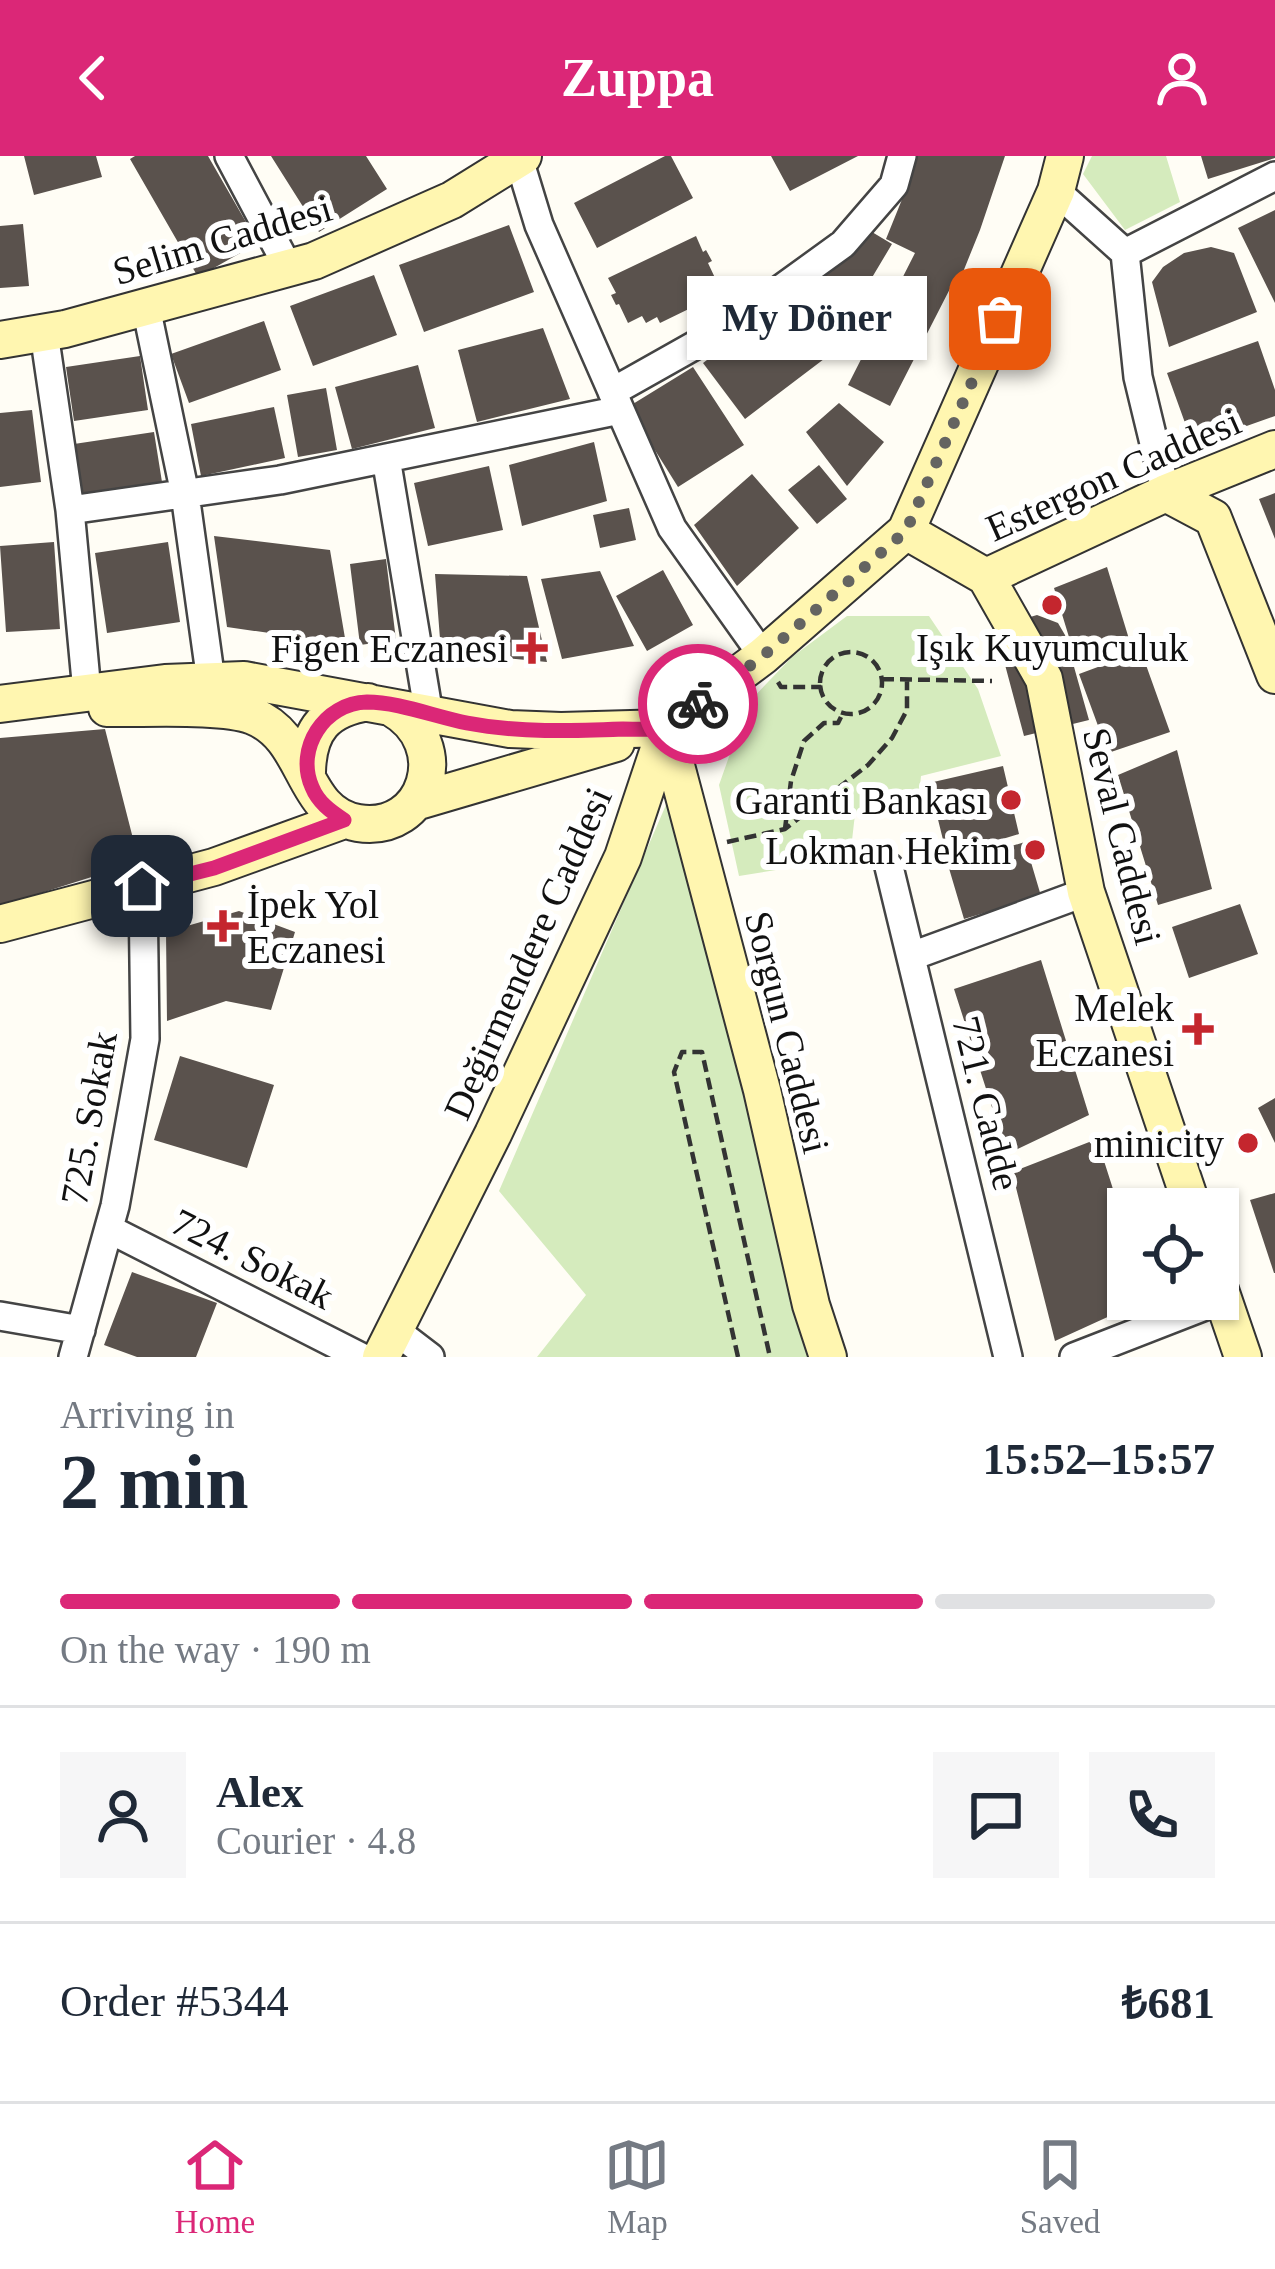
<!DOCTYPE html>
<html lang="en">
<head>
<meta charset="utf-8">
<style>
  :root { --surface:#fff; --page:#f6f6f7; --text:#1f2937; --muted:#747a83; --line:#e0e1e3; --accent:#db2777 }
  body { margin:0; font-family:Georgia,serif; background:var(--page); color:var(--text); height:100vh; display:flex; flex-direction:column; font-size:45px; white-space:nowrap }
  * { box-sizing:border-box; margin:0 }
  p { font-size:39px; color:var(--muted) }
  .icon { flex:none; width:66px; height:66px; fill:none; stroke:currentColor; stroke-width:2; stroke-linecap:round; stroke-linejoin:round }
  .map { position:relative; height:1201px; overflow:hidden }
  .side { display:flex; flex-direction:column; background:var(--surface); flex:1 }
  .side>* { flex:none }
  .buttons { position:absolute; left:1107px; top:1032px; display:grid; gap:24px }
  .buttons a { display:grid; place-items:center; width:132px; height:132px; border-radius:0px; background:var(--surface); box-shadow:0 3px 9px #0004; font-size:60px }
  .pin { position:absolute; display:grid; place-items:center; width:102px; height:102px; color:#fff; margin:-51px; border-radius:24px; box-shadow:0 6px 18px #0006 }
  .courier { position:absolute; display:grid; place-items:center; width:120px; height:120px; margin:-60px; border:9px solid #db2777; border-radius:50%; background:#fff; color:#222; box-shadow:0 3px 15px #0007 }
  .bubble { position:absolute; height:84px; border-radius:0px; background:var(--surface); box-shadow:0 3px 9px #0004; font-size:39px; font-weight:600; line-height:84px; text-align:center }
  .head em { font-style:normal; font-weight:600 }
  .head div { display:flex; flex-direction:column-reverse }
  .head { display:flex; align-items:center; justify-content:space-between; height:204px; padding:0 60px }
  h1 { font-size:78px; font-weight:600; line-height:90px }
  .bar { display:grid; grid-template-columns:repeat(4,1fr); gap:18px 12px; align-content:center; height:144px; padding:0 60px }
  .bar i { height:15px; border-radius:9px; background:var(--line) }
  .bar .current { background:var(--accent) }
  .bar p { grid-column:span 4 }
  .line { display:flex; align-items:center; gap:30px; padding:0 60px; border-top:3px solid var(--line) }
  .line div { flex:1 }
  .round { display:grid; place-items:center; flex:none; width:126px; height:126px; border-radius:0px; background:var(--page) }
  header { display:flex; justify-content:space-between; align-items:center; height:156px; padding:0 60px; background:var(--accent); color:#fff; font-size:54px; font-weight:600 }
  .menu { display:flex; justify-content:space-around; align-items:center; height:168px; border-top:3px solid var(--line); background:var(--surface); font-size:33px; color:var(--muted) }
  .menu a { display:grid; justify-items:center; gap:6px }
  .menu .current { color:var(--accent) }
  .map>svg:first-child { display:block }
  .green { fill:#d5ebbd }
  .building { fill:#5a524d }
  .lines { fill:none; stroke-linecap:round; stroke-linejoin:round }
  .street-casing { stroke:#444; stroke-width:32 }
  .secondary-casing { stroke:#333; stroke-width:40 }
  .path { stroke:#333; stroke-width:4.5; stroke-dasharray:12 6; stroke-linecap:butt }
  .street { stroke:#fff; stroke-width:27 }
  .secondary { stroke:#fff6b0; stroke-width:36 }
  .done { stroke:#646461; stroke-width:12; stroke-dasharray:0 21.6 }
  .route { stroke:#db2777; stroke-width:15 }
  .poi-dot { fill:#c4262e; stroke:#fff; stroke-width:4.5 }
  .labels { text-anchor:middle; stroke-width:12; stroke-linejoin:round; paint-order:stroke }
  .street-label { font-size:39px; fill:#111; stroke:#fff }
  .poi-label { font-size:39px; fill:#111; stroke:#fff; text-anchor:end }
</style>
</head>
<body>
<header><svg class="icon" aria-label="back" viewBox="0 0 24 24"><path d="M15 5l-7 7 7 7"/></svg>Zuppa<svg class="icon" aria-label="person" viewBox="0 0 24 24"><circle cx="12" cy="8" r="4"/><path d="M4 21q1-7 8-7t8 7"/></svg></header>
<div class="map">
<svg width="1275" height="1201" viewBox="0 0 1275 1201">
  <rect width="100%" height="100%" fill="#fffdf5"/>
  <path class="green" d="M1092,0H1166L1180,46L1125,74L1083,18Z
    M847,460H929L978,533L1001,600L921,620L918,649L855,658L850,702L739,720L719,629L748,547L792,501Z
    M672,635L812,1201H537L586,1139L499,1035Z"/>
  <path class="building" d="M24,0H96L102,21L34,39Z
    M135,0H208L258,87L198,121L130,3Z
    M271,0H366L387,33L319,76Z
    M665,0H671L693,42L597,92L574,47Z
    M771,0H858L790,35Z
    M914,0H1005L980,74L961,121L957,119L890,250L848,229L915,97L886,83L905,36Z
    M1201,0H1275V2L1208,23Z
    M1275,54V147L1238,72Z
    M23,68L29,130L0,132V70Z
    M509,69L534,136L424,176L399,109Z
    M862,70L892,88L830,192L784,145Z
    M696,80L703,96L706,94L712,105L708,107L716,124L701,132L704,139L695,143L697,149L660,167L657,161L646,167L642,160L628,167L619,148L616,149L611,139L616,137L608,122Z
    M1211,91L1234,97L1257,156L1169,191L1152,126L1163,111L1184,97Z
    M374,119L397,179L313,210L290,150Z
    M782,147L824,203L745,263L703,207Z
    M264,165L281,214L189,247L171,198Z
    M543,172L570,243L477,266L458,194Z
    M1258,185L1275,234V260L1193,289L1167,217Z
    M140,200L148,254L74,265L66,211Z
    M418,209L435,272L352,293L335,231Z
    M693,211L744,289L678,331L628,251Z
    M326,232L337,294L298,301L287,239Z
    M839,247L884,286L847,330L806,276Z
    M274,251L285,302L201,320L191,268Z
    M32,254L41,326L0,331V257Z
    M154,276L162,326L82,338L74,288Z
    M594,286L607,345L522,370L509,309Z
    M819,309L847,343L817,368L788,334Z
    M489,310L503,374L428,390L414,327Z
    M752,318L799,372L737,430L694,369Z
    M1275,337V383L1259,343Z
    M629,352L636,384L600,392L593,359Z
    M214,380L330,394L346,488L227,471Z
    M54,386L60,473L6,476L0,390Z
    M168,386L180,466L107,477L95,397Z
    M386,403L396,484L360,489L350,408Z
    M1107,411L1129,483L1076,504L1054,432Z
    M663,414L693,469L647,495L616,440Z
    M600,415L634,490L562,503L541,423Z
    M435,418L527,420L547,506L441,496Z
    M1037,459L1058,467L1065,479L1089,564L1024,580L1004,505L1003,486L1020,464Z
    M1141,495L1170,576L1108,597L1079,518Z
    M105,573L139,706L0,750V582Z
    M1177,594L1212,733L1158,749L1118,619Z
    M1003,610L1019,678L947,700L929,627Z
    M1025,686L1041,740L964,763L948,709Z
    M1240,748L1258,798L1189,822L1172,771Z
    M239,755L295,776L271,854L226,845L167,865L166,776Z
    M1041,804L1089,959L1007,998L954,833Z
    M180,900L274,929L247,1012L154,984Z
    M1275,942V987L1258,952Z
    M1097,983L1128,1080V1143H1147L1055,1185L1012,1016Z
    M1275,1037V1117H1274L1250,1044Z
    M132,1116L217,1147L196,1201H137L104,1189Z"/>
  <g class="lines">
    <defs>
      <path id="street" d="M229,0L288,111
        M518,0L539,69L672,372L763,500
        M1056,35L1125,97L1138,221L1166,337
        M1125,97L1275,20
        M146,151L185,338L211,525
        M44,177L70,354L87,536
        M612,236L731,169L843,88L894,29L902,0
        M386,302L429,559
        M70,354L280,324L620,254
        M889,711L1008,1201
        M912,800L1086,736
        M109,1073L361,1201
        M0,1160L81,1174
        M396,1175L430,1201
        M73,1201L115,1050L145,883L143,731
        M1074,1201L1223,1143"/>
      <path id="secondary" d="M0,184L65,173L314,105L452,44L523,0
        M1166,337L1213,362L1275,519
        M906,375L986,421L1044,523L1086,736L1193,1053
        M986,421L1166,337L1275,293
        M0,548L165,527L244,524L510,573L561,575L666,572
        M107,552C143,553 223,548 253,560C309,582 300,657 358,667C427,678 455,588 392,552
        M666,572L762,934L811,1149L828,1201
        M307,616C308,573 326,553 368,546
        M415,646L616,587
        M0,768L214,711L344,664
        M1218,1128L1243,1201
        M381,1201L493,978L623,701L666,572L763,500L906,375L1056,35L1065,0"/>
    </defs>
    <use href="#street" class="street-casing"/>
    <use href="#secondary" class="secondary-casing"/>
    <path class="path" d="M820 527a31 31 0 1 1 62 0a31 31 0 1 1-62 0Z
      M882,523L992,525
      M778,526L781,531H821
      M785,673L791,625L804,585L824,567H838L843,557
      M727,686L785,673L868,609L892,582L907,554V522
      M738,1201L674,916L682,896H702L770,1201"/>
    <use href="#street" class="street"/>
    <use href="#secondary" class="secondary"/>
  </g>
  <g class="lines">
    <path class="done" d="M698,548L763,500L906,375L1000,163"/>
    <path class="route" d="M142,730L214,712L344,664C330,655 318,646 312,631C295,593 324,547 367,546C398,546 436,561 467,567C519,577 571,575 623,573C637,573 657,575 669,570C679,564 689,554 698,548"/>
  </g>
  <g class="poi-dot">
    <circle cx="1052" cy="449" r="12"/>
    <path d="M526 474h12v12h12v12h-12v12h-12v-12h-12v-12h12z"/>
    <circle cx="1011" cy="644" r="12"/>
    <circle cx="1035" cy="694" r="12"/>
    <path d="M217 752h12v12h12v12h-12v12h-12v-12h-12v-12h12z"/>
    <path d="M1192 855h12v12h12v12h-12v12h-12v-12h-12v-12h12z"/>
    <circle cx="1248" cy="987" r="12"/>
  </g>
  <g class="labels">
    <g class="street-label">
      <text transform="translate(222 83) rotate(-17)" y="14">Selim Caddesi</text>
      <text transform="translate(1113 318) rotate(-24)" y="14">Estergon Caddesi</text>
      <text transform="translate(1123 680) rotate(76)" y="14">Seval Caddesi</text>
      <text transform="translate(527 797) rotate(-66)" y="14">Değirmendere Caddesi</text>
      <text transform="translate(788 876) rotate(76)" y="14">Sorgun Caddesi</text>
      <text transform="translate(987 947) rotate(76)" y="14">721. Cadde</text>
      <text transform="translate(88 962) rotate(-80)" y="14">725. Sokak</text>
      <text transform="translate(253 1102) rotate(27)" y="14">724. Sokak</text>
    </g>
    <g class="poi-label">
      <text x="1052" y="505" text-anchor="middle">Işık Kuyumculuk</text>
      <text x="508" y="506">Figen Eczanesi</text>
      <text x="987" y="658">Garanti Bankası</text>
      <text x="1011" y="708">Lokman Hekim</text>
      <text x="247" y="762" text-anchor="start">İpek Yol<tspan x="247" dy="45">Eczanesi</tspan></text>
      <text x="1174" y="865">Melek<tspan x="1174" dy="45">Eczanesi</tspan></text>
      <text x="1224" y="1001">minicity</text>
    </g>
  </g>
</svg>
<div class="buttons">
<a><svg class="icon" aria-label="locate" viewBox="0 0 24 24"><circle cx="12" cy="12" r="6"/><path d="M12 2v4M12 18v4M2 12h4M18 12h4"/></svg></a>
</div>
<div class="pin" style="left:1000px;top:163px;background:#ea580c"><svg class="icon" aria-label="bag" viewBox="0 0 24 24"><path d="M5 8h14l-1 12H6zM9 8a3 3 0 0 1 6 0"/></svg></div>
<div class="pin" style="left:142px;top:730px;background:#1f2937"><svg class="icon" aria-label="home" viewBox="0 0 24 24"><path d="M3 11l9-7 9 7M6 9v11h12V9"/></svg></div>
<div class="courier" style="left:698px;top:548px"><svg class="icon" aria-label="bike" viewBox="0 0 24 24"><circle cx="6" cy="16" r="4"/><circle cx="18" cy="16" r="4"/><path d="M6 16l4-8h5l3 8M10 8l3 8H6M13 5h3"/></svg></div>
<div class="bubble" style="left:687px;top:120px;width:240px">My Döner</div>
</div>
<section class="side">
<div class="head"><div><h1>2 min</h1><p>Arriving in</p></div><em>15:52–15:57</em></div>
<div class="bar"><i class="current"></i><i class="current"></i><i class="current"></i><i></i><p>On the way · 190 m</p></div>
<div class="line" style="height:216px"><a class="round"><svg class="icon" aria-label="person" viewBox="0 0 24 24"><circle cx="12" cy="8" r="4"/><path d="M4 21q1-7 8-7t8 7"/></svg></a><div><b>Alex</b><p>Courier · 4.8</p></div><a class="round"><svg class="icon" aria-label="chat" viewBox="0 0 24 24"><path d="M4 5h16v11H9l-5 4z"/></svg></a><a class="round"><svg class="icon" aria-label="phone" viewBox="0 0 24 24"><path d="M5 4h4l2 5-3 2q2 4 5 5l2-3 5 2v4C11 20 4 13 5 4z"/></svg></a></div>
<div class="line" style="height:156px"><div>Order #5344</div><b>₺681</b></div>
</section>
<nav class="menu">
<a class="current"><svg class="icon" aria-label="home" viewBox="0 0 24 24"><path d="M3 11l9-7 9 7M6 9v11h12V9"/></svg>Home</a>
<a><svg class="icon" aria-label="map" viewBox="0 0 24 24"><path d="M3 6l6-2 6 2 6-2v14l-6 2-6-2-6 2zM9 4v14M15 6v14"/></svg>Map</a>
<a><svg class="icon" aria-label="saved" viewBox="0 0 24 24"><path d="M7 4h10v16l-5-4-5 4z"/></svg>Saved</a>
</nav>
</body>
</html>
